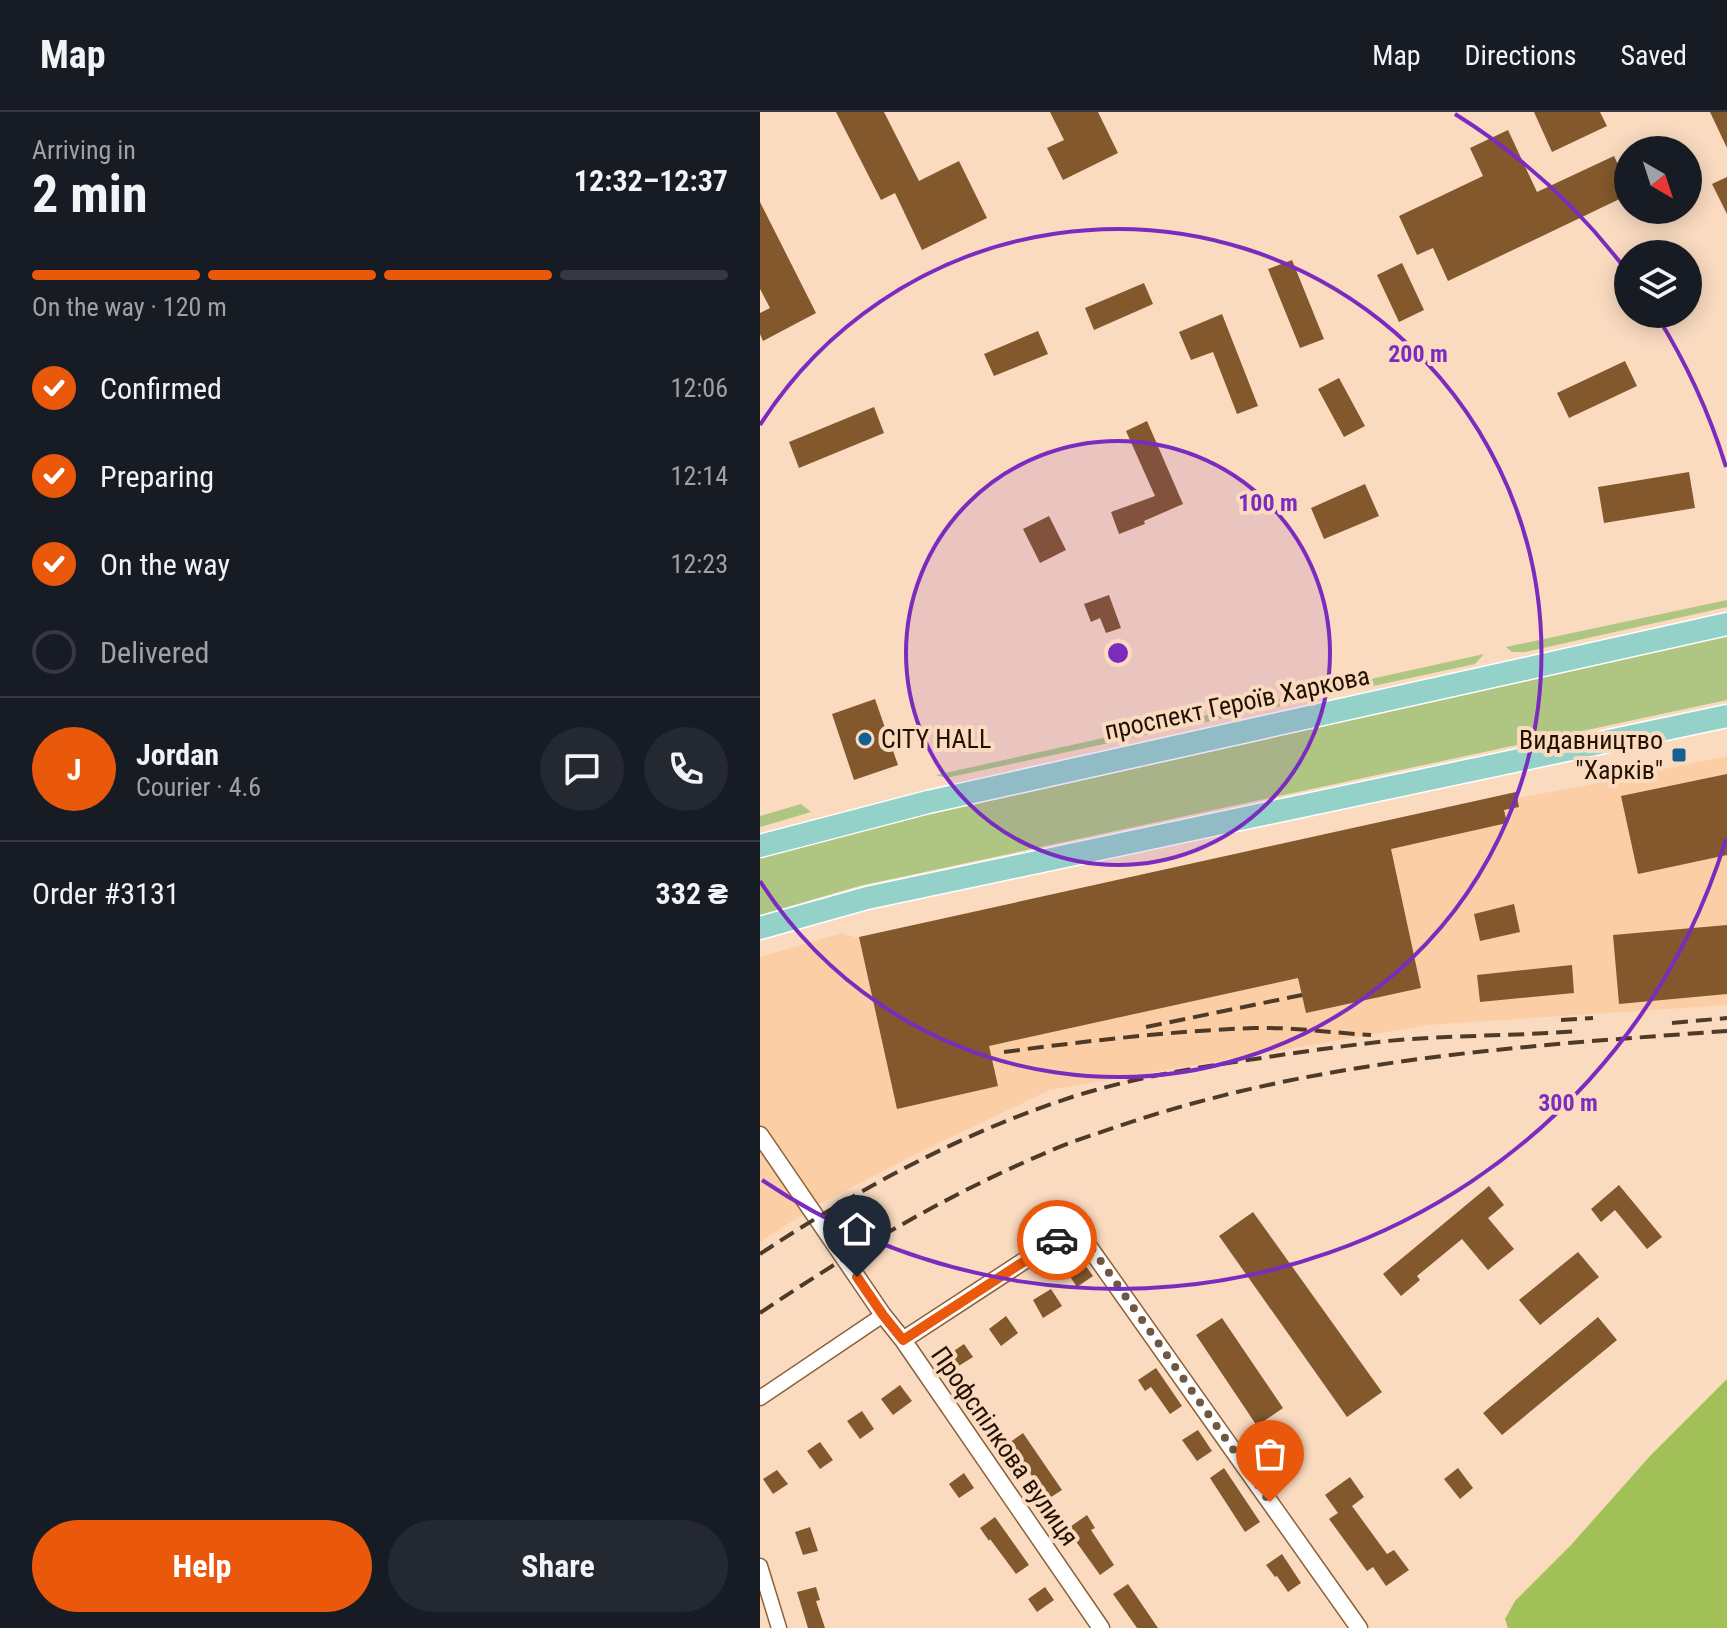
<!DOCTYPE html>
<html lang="en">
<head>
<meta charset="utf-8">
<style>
  :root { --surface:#171b24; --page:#242831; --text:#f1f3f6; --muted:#9ea1a6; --line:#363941; --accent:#ea580c }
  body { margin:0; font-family:"Roboto Condensed",sans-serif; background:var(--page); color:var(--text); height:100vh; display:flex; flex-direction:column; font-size:30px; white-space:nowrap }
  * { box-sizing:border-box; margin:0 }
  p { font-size:26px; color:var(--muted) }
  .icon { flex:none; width:44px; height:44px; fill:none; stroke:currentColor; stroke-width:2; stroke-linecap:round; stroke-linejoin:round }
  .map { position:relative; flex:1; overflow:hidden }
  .drawer { display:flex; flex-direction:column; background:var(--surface); width:760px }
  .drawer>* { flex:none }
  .needle { width:52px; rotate:141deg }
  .tools { position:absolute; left:854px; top:24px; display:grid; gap:16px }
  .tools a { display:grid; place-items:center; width:88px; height:88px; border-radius:50%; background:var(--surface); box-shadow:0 4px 20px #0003; font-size:40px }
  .pin { position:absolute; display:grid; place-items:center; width:68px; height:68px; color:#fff; margin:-82px -34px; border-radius:50% 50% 50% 0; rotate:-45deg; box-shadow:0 0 8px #0007 }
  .pin .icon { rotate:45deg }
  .courier { position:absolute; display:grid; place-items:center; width:80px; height:80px; margin:-40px; border:6px solid #ea580c; border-radius:50%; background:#fff; color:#222; box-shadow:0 2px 10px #0007 }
  .headline em { font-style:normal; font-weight:700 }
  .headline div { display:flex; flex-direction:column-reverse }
  .headline { display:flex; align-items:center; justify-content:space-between; height:136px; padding:0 32px }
  h1 { font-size:52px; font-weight:700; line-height:60px }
  .bar { display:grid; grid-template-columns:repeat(4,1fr); gap:12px 8px; align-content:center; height:96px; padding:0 32px }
  .bar i { height:10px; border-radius:6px; background:var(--line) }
  .bar .on { background:var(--accent) }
  .bar p { grid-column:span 4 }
  .line { display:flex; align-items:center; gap:20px; padding:0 32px; border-top:2px solid var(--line) }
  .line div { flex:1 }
  .round { display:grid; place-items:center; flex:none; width:84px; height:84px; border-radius:42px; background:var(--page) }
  ol { padding:0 32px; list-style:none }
  li { display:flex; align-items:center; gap:24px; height:88px }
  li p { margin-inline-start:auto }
  li .icon { padding:8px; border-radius:50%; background:var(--accent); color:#fff; stroke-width:4 }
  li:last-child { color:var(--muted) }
  li i { width:44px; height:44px; border:4px solid var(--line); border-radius:50% }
  .cta { display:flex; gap:16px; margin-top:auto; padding:16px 32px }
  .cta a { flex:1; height:92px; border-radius:48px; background:var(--accent); color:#fff; font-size:32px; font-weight:700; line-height:92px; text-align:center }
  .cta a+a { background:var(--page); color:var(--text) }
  header { display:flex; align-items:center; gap:48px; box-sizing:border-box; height:112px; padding:0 40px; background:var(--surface); border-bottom:2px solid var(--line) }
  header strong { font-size:38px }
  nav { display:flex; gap:44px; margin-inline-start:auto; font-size:28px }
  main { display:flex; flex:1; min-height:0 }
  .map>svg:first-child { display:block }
  .built { fill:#fbcea5 }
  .green { fill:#afc683 }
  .forest { fill:#a1c058 }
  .building { fill:#83582c }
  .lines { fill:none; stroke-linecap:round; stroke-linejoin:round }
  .minor-casing { stroke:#8e6136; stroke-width:17 }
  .tertiary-casing { stroke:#8e6136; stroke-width:19 }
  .primary-casing { stroke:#fff; stroke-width:25 }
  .minor { stroke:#fff; stroke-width:14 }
  .tertiary { stroke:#fff; stroke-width:16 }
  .primary { stroke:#94d1c8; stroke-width:22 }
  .rail { stroke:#4e3a28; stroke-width:4; stroke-dasharray:16 8; stroke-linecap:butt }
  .done { stroke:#6e5844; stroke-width:8; stroke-dasharray:0 14.4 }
  .route { stroke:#ea580c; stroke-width:10 }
  .ring { fill:none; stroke:#7b2cbf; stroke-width:4 }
  .poi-dot { fill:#126193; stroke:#fadbc0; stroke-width:3 }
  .labels { text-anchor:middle; stroke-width:8; stroke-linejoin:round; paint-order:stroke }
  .street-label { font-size:26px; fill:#221101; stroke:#fadbc0 }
  .poi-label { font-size:26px; fill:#221101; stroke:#fadbc0; text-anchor:start }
  .centre { fill:#7b2cbf; stroke:#fadbc0; stroke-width:4 }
  .ring-label { font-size:24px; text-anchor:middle; font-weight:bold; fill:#7b2cbf; stroke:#fadbc0; stroke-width:8; stroke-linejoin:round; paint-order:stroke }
</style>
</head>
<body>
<header>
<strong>Map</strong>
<nav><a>Map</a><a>Directions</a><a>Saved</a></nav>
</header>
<main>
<section class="drawer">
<div class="headline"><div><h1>2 min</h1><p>Arriving in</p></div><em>12:32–12:37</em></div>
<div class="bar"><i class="on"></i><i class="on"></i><i class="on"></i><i></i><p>On the way · 120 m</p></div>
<ol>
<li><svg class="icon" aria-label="check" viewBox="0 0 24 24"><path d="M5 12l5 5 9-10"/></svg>Confirmed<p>12:06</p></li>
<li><svg class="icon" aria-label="check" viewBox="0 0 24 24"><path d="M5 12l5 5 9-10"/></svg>Preparing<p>12:14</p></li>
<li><svg class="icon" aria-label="check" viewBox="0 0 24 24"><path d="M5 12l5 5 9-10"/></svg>On the way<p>12:23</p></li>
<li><i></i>Delivered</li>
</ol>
<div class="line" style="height:144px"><b class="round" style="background:var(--accent);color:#fff">J</b><div><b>Jordan</b><p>Courier · 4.6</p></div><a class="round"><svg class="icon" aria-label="chat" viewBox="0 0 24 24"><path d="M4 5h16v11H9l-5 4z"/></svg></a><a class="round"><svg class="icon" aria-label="phone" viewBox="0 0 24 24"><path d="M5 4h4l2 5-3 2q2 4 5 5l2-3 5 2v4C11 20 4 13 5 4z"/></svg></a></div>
<div class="line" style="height:104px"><div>Order #3131</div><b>332 ₴</b></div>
<div class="cta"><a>Help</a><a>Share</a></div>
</section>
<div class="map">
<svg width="967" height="1516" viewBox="0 0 967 1516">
  <rect width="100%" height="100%" fill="#fadbc0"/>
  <path class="built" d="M967,644V893L667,913L290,978L168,1036L59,1092L0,1130V845L82,821L97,826L587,717L818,675Z"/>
  <path class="green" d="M967,488V495L765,540H752L746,535Z
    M967,524V588L99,774L0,803V744L215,687Z
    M724,542L715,552L186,666L176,663Z
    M41,692L51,700L0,715V704Z"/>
  <path class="forest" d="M967,1267V1516H748L745,1507L755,1489L811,1433L890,1344Z"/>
  <path class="building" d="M76,0H124L159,69L199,49L227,106L162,138L135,81L121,88Z
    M290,0H338L358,41L303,68L287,36L304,28Z
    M774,0H840L847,14L792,40Z
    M950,0H967V36Z
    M748,18L777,80L854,44L868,74V83L688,169L673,136L657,143L639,104L723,64L710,36Z
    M967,65V102L952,72Z
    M0,90L56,201L3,229L0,222V201L10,196L0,177Z
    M532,148L564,227L540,236L508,157Z
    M642,151L664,198L639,210L617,163Z
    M384,171L393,192L334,218L325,196Z
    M462,202L498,294L477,302L453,240L431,248L419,220Z
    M278,219L288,242L234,264L224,242Z
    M865,249L877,274L809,306L797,281Z
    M579,266L605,314L584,325L558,277Z
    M114,295L124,321L39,356L29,330Z
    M387,309L423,392L384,409L385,412L359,422L351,400L395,384L366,319Z
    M929,360L935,396L844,411L838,375Z
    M605,372L619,404L564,427L551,396Z
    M289,404L306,438L280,451L263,417Z
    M349,483L361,516L346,521L340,506L331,510L324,492Z
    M115,587L138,653L94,668L72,602Z
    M967,662V743L878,762L861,684Z
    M756,680L759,695L744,698L747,711L631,737L661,876L546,901L538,866L229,934L238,974L137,997L99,825Z
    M754,792L760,820L720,829L714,802Z
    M967,813V882L859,892L853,823Z
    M812,853L814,881L720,890L717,863Z
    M859,1073L902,1125L887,1137L855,1098L841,1110L831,1097Z
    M729,1074L744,1093L728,1106L754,1137L728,1158L702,1127L657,1164L660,1168L641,1184L623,1162Z
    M493,1100L622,1280L587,1305L459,1124Z
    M818,1140L839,1165L780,1213L759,1188Z
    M325,1153L333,1164L317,1175L309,1163Z
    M291,1177L302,1194L283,1206L273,1188Z
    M246,1204L258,1221L241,1234L229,1217Z
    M838,1205L857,1228L742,1323L723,1301Z
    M462,1206L523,1296L497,1314L436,1223Z
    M204,1232L213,1245L197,1255L188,1243Z
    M396,1256L422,1294L410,1302L391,1275L385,1279L378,1268Z
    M140,1273L152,1289L133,1303L121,1287Z
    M102,1299L114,1317L100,1327L87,1309Z
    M438,1318L452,1339L437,1349L422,1328Z
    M263,1321L302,1378L288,1387L249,1331Z
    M60,1330L73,1348L60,1357L47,1339Z
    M464,1356L500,1410L485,1420L450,1366Z
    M698,1356L713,1376L700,1387L684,1367Z
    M17,1358L28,1372L13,1382L3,1367Z
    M204,1361L214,1376L199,1386L189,1372Z
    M590,1365L604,1385L592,1394L627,1442L634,1438L649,1458L626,1474L613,1455L607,1459L569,1407L578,1401L565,1383Z
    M327,1403L335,1416L331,1418L354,1453L340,1463L307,1417Z
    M235,1405L269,1453L256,1462L230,1427L229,1429L220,1416Z
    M50,1415L58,1439L43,1443L35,1420Z
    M522,1442L541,1471L528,1480L517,1464L515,1465L506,1453Z
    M368,1472L398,1516H377L353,1482Z
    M56,1475L60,1488L56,1489L65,1516H48L37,1480Z
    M285,1475L294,1488L277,1500L268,1487Z"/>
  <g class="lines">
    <defs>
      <path id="minor" d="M0,1286L123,1203
        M0,1454L19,1516"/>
      <path id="tertiary" d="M0,1023L123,1203L143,1228L341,1516
        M143,1228L302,1124L316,1122L322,1125L599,1516"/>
      <path id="primary" d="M0,734L168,690L967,512
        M0,816L107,786L967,604"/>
    </defs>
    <use href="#minor" class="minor-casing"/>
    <use href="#tertiary" class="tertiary-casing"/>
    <use href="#primary" class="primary-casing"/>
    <use href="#minor" class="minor"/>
    <use href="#tertiary" class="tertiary"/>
    <use href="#primary" class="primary"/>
    <path class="rail" d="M801,908L833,906
      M912,911L967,906
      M386,915L542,883
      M244,940C327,929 411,919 495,916C534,915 573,921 611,923
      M0,1142C97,1078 201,1021 312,985C372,966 433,956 495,947C539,940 583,934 627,929C691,923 756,924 820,919
      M0,1201C92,1139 188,1082 290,1039C312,1029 336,1022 359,1014C556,947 760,934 967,919"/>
  </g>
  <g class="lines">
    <path class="done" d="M297,1128L302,1124L316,1122L328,1131L510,1390"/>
    <path class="route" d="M97,1165L123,1203L143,1228L297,1128"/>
  </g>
  <circle cx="358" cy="541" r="212" fill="#7b2cbf" fill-opacity=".12"/>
  <g class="ring">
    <circle cx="358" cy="541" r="212"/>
    <path d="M0 313A424 424 0 1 1 0 769"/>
    <path d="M966 727A636 636 0 0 1 2 1068M695 2A636 636 0 0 1 866 158M897 204A636 636 0 0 1 966 355"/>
  </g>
  <g class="poi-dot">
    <circle cx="105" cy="627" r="8"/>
    <rect x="911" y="635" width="16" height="16" rx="4"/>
  </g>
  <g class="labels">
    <g class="street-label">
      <text transform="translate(477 591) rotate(-12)" y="9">проспект Героїв Харкова</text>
      <text transform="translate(245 1334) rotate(55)" y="9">Профспілкова вулиця</text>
    </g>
    <g class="poi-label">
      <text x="121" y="636">CITY HALL</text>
      <text x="903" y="637" text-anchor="end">Видавництво<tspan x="903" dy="30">"Харків"</tspan></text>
    </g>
  </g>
  <circle cx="358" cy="541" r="12" class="centre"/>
  <g class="ring-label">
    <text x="658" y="250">200 m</text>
    <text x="508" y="399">100 m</text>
    <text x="808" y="999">300 m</text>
  </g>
</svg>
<div class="tools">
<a><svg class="needle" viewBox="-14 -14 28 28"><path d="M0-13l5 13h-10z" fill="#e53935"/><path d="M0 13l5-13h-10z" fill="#9ea1a6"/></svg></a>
<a><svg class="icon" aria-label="layers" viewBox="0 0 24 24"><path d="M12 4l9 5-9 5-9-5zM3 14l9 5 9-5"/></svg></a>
</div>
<div class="pin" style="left:510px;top:1390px;background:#ea580c"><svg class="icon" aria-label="bag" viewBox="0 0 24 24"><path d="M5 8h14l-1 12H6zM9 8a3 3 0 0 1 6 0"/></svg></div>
<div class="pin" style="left:97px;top:1165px;background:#1f2937"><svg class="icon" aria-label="home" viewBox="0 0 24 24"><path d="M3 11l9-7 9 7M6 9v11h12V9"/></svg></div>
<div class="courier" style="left:297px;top:1128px"><svg class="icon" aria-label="car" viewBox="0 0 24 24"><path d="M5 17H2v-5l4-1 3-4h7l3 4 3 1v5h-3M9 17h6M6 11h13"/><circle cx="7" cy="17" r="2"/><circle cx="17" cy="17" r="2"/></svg></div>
</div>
</main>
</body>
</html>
